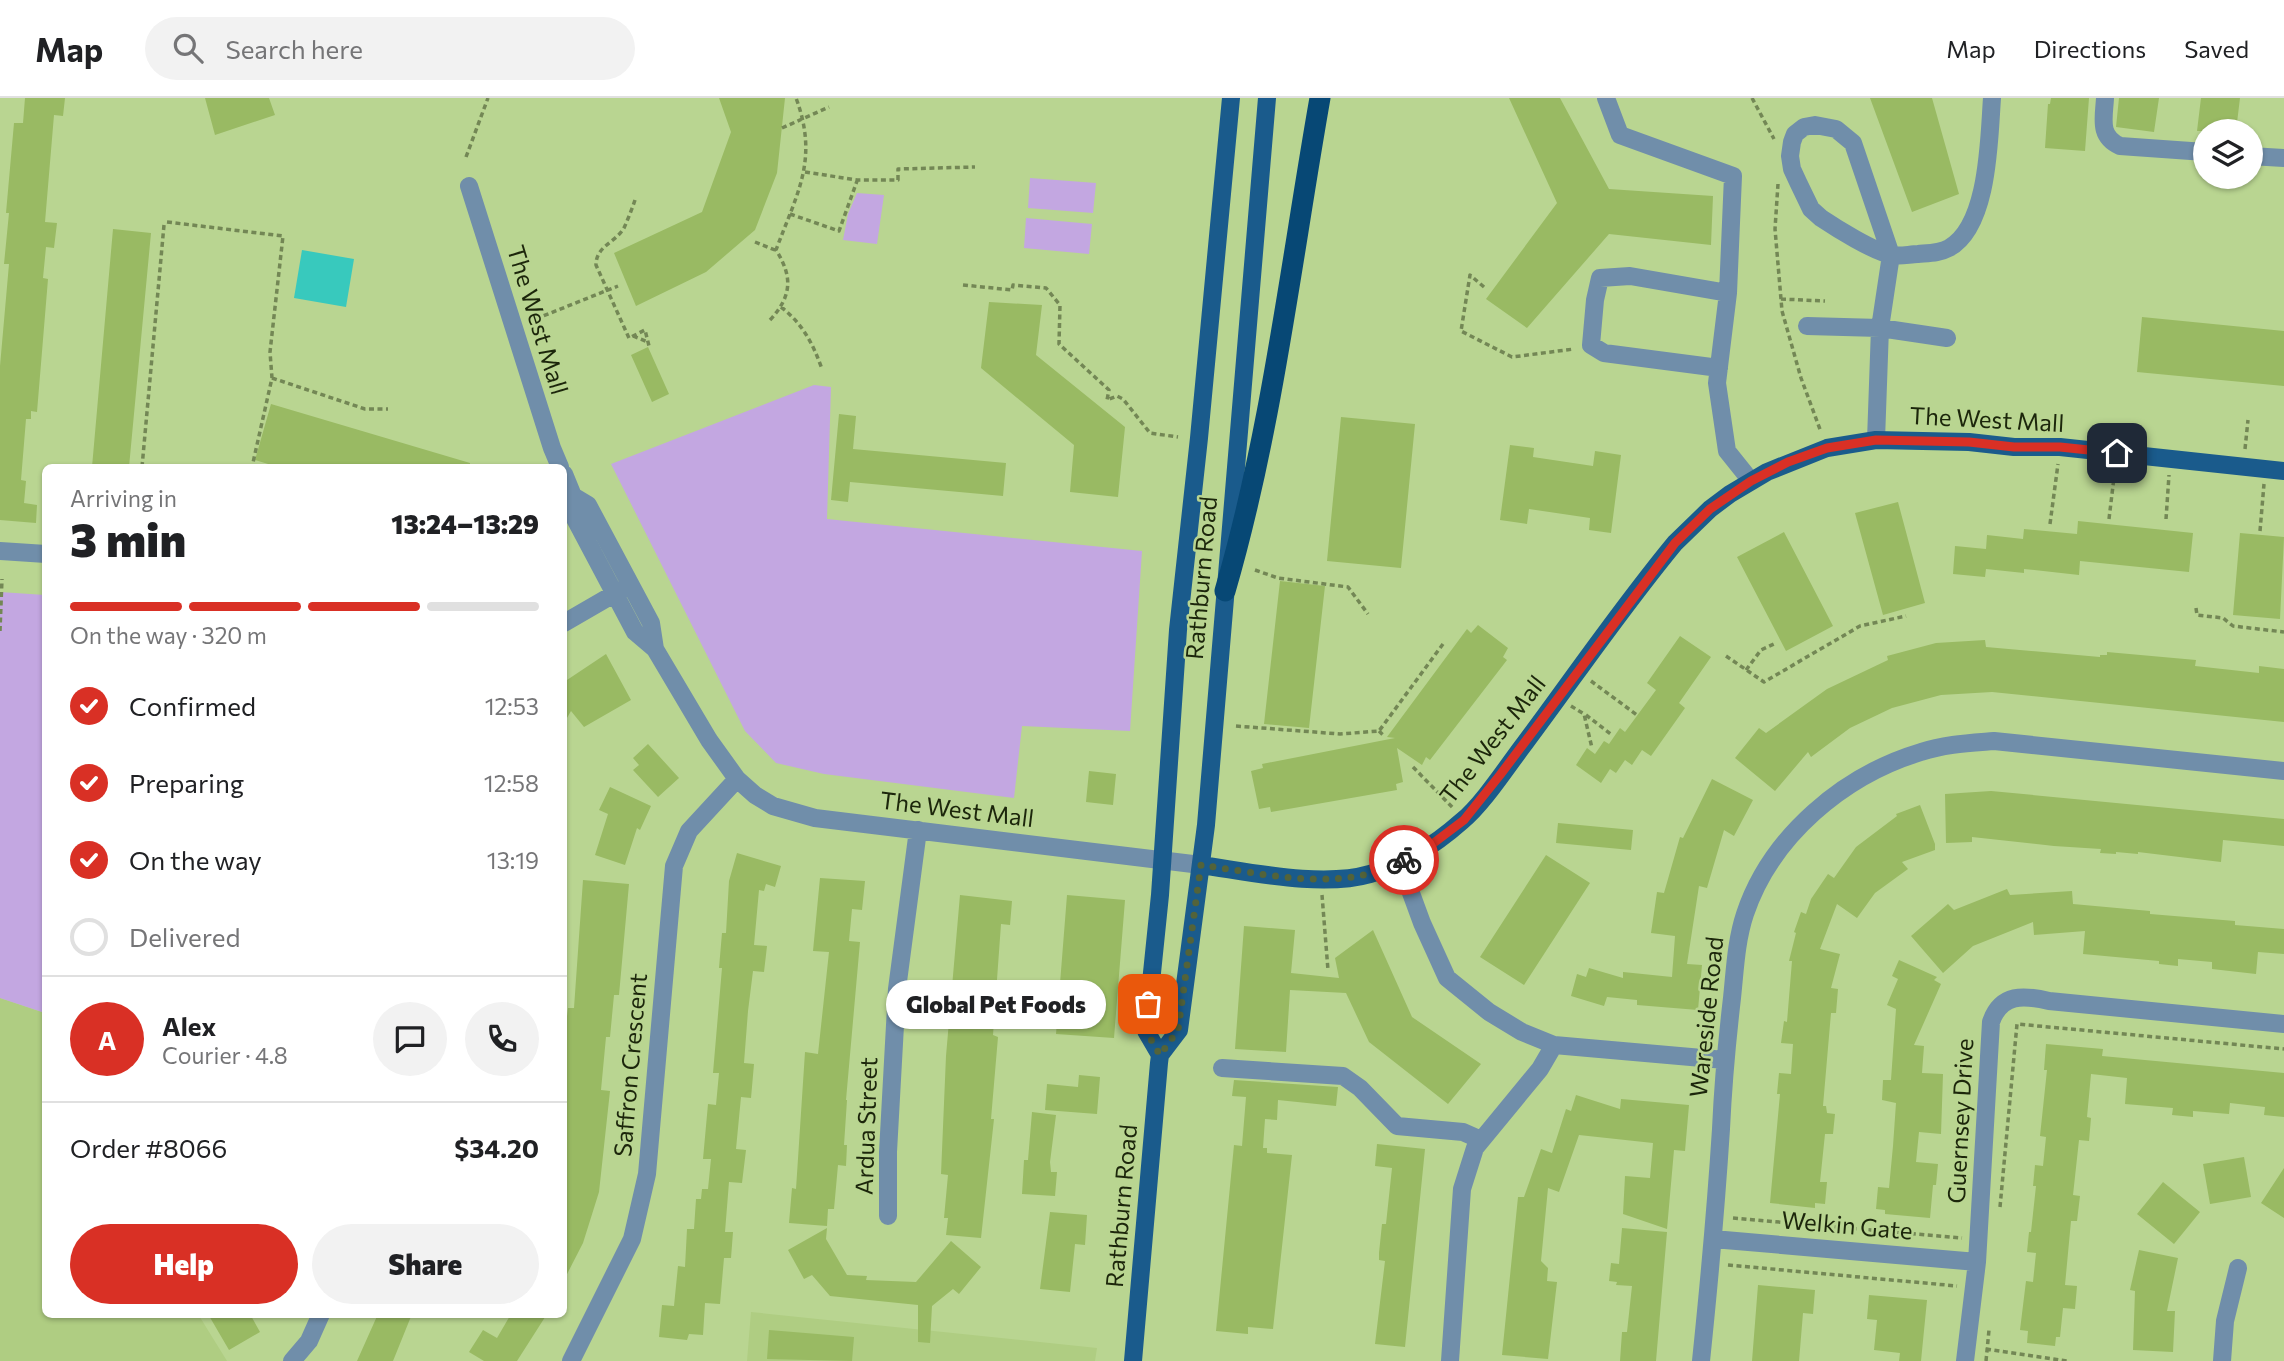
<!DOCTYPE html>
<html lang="en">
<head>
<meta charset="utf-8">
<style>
  :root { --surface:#fff; --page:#f2f2f2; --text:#202124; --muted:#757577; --line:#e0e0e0; --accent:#d93025 }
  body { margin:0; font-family:Commissioner,sans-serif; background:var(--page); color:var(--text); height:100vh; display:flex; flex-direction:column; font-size:26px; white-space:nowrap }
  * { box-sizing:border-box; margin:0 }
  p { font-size:23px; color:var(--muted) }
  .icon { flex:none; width:38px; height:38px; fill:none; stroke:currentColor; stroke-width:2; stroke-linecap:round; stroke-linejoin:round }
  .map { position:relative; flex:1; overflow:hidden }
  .panel { position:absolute; left:42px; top:366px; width:525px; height:854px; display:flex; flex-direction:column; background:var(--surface); border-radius:10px; box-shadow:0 2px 5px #0004 }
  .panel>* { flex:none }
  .buttons { position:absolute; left:2193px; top:21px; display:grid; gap:14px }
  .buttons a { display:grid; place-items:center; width:70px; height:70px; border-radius:50%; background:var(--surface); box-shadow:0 2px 5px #0004; font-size:35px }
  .pin { position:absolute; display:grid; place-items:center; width:60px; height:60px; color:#fff; margin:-30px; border-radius:14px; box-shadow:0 4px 10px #0006 }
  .courier { position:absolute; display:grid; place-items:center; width:70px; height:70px; margin:-35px; border:5px solid #d93025; border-radius:50%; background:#fff; color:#222; box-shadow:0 2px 9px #0007 }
  .bubble { position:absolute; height:49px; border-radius:24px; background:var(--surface); box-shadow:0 2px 5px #0004; font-size:23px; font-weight:800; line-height:49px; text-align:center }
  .head em { font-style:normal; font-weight:800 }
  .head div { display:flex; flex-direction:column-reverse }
  .head { display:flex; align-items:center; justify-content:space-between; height:119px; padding:0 28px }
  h1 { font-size:46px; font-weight:800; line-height:52px }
  .bar { display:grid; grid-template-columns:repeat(4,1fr); gap:10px 7px; align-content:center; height:84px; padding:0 28px }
  .bar i { height:9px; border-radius:5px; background:var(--line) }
  .bar .selected { background:var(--accent) }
  .bar p { grid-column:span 4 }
  .line { display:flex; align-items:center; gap:18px; padding:0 28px; border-top:2px solid var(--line) }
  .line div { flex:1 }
  .round { display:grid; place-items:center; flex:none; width:74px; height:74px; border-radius:37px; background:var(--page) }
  ol { padding:0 28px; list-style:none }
  li { display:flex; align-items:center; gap:21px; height:77px }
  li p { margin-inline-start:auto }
  li .icon { padding:7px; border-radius:50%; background:var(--accent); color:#fff; stroke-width:4 }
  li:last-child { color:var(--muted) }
  li i { width:38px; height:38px; border:4px solid var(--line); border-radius:50% }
  .button { display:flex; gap:14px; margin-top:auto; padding:14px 28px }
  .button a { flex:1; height:80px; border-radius:42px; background:var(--accent); color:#fff; font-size:28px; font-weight:800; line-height:80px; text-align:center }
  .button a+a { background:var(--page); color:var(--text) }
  header { display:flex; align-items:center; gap:42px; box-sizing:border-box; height:98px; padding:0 35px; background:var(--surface); border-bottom:2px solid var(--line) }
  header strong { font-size:33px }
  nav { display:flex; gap:38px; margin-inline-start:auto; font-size:24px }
  .search { width:490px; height:63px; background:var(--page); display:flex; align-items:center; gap:18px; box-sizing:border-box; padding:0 24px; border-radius:38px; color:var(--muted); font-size:26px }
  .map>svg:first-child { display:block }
  .built { fill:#afcd82 }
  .green { fill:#c3a7e1 }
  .water { fill:#38c9bd }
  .building { fill:#99ba63 }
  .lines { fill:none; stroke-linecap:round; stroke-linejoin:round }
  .path { stroke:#738755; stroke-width:3.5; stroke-dasharray:5 3.5; stroke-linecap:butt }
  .minor { stroke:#708eaa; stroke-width:18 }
  .major { stroke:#1a5b8c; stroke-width:18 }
  .highway { stroke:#074875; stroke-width:21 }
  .done { stroke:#53633a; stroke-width:7; stroke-dasharray:0 12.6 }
  .route { stroke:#d93025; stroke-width:9 }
  .labels { text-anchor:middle; stroke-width:5; stroke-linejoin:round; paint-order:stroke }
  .street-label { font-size:24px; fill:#1c260b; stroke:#b9d591 }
</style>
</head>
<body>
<header>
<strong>Map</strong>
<div class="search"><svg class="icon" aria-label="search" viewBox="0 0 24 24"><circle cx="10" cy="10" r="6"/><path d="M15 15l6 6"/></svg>Search here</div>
<nav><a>Map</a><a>Directions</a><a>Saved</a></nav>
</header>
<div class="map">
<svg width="2284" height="1263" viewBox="0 0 2284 1263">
  <rect width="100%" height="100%" fill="#b9d591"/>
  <path class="built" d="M0,900L45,915L46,1216H198L227,1263H0Z
    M751,1214L1097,1250L1095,1263H747Z"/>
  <path class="green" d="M1030,80L1096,85L1093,115L1028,110Z
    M857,95L884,97L877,146L843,142L848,116Z
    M1026,120L1092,126L1089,156L1024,150Z
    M814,287L831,289L827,421L1142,453L1130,633L1022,628L1014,700L824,676L776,665L745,633L611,366Z
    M0,494L45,497V915L0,900Z"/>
  <path class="water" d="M302,152L354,161L346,209L294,200Z"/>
  <path class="building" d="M25,0H65L63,18L54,17L45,124L57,125L54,150L46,149L43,180L48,181L37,314L31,313V321H26L21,382L26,383L24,405L37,407L36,425L0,422V268L9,166H4L9,115H6L14,25H23Z
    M205,0H269L275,17L215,37Z
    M719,0H785L777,75L755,132L706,174L636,208L614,155L702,114L731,34Z
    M1509,0H1560L1609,91L1713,98L1711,147L1609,136L1527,230L1486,201L1557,105Z
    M1870,0H1932L1959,96L1912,114Z
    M2051,0H2089L2085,53L2045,50L2048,6H2050Z
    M2119,0H2159L2154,34L2116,29Z
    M2201,0H2240L2236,33H2197Z
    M113,131L151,135L129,369H92Z
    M989,204L1042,207L1036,257L1125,329L1118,399L1070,394L1074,347L981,270Z
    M2142,219L2284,233V288L2137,274Z
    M648,249L669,296L652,304L631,257Z
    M271,306L470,365V369H278L255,362Z
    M839,316L856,318L853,351L1006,365L1003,398L850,384L848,404L831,402Z
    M1341,319L1415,326L1401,470L1327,463Z
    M1510,347L1534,350L1533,359L1593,368L1595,353L1621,357L1611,435L1589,432L1590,420L1529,411L1527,426L1500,422Z
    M1898,404L1925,505L1883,517L1855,415Z
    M2078,423L2193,435L2189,474L2080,463L2079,477L2024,471V475L1986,471L1985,479L1953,476L1955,448L1986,451L1987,437L2023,441L2024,431L2077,436Z
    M1784,434L1833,528L1786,553L1737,459Z
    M2240,435L2284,439L2280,521L2233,517Z
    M1280,483L1325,488L1309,630L1264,626Z
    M1478,527L1508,550L1503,559L1507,562L1430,662L1426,659L1422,667L1397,650L1403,684L1396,686L1397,692L1271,714L1270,709L1259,711L1251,673L1263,670L1262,666L1395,640L1387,639L1467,531L1471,535Z
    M1680,538L1711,559L1679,605L1685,610L1651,658L1642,652L1632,667L1625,662L1616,675L1610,671L1601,685L1576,667L1587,650L1595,656L1604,643L1609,646L1620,630L1625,634L1656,592L1647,585Z
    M1985,542L1986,549L2100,559V557H2107V554L2196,562L2195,568L2259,575V568L2284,571V624L1992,594L1941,597L1892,610L1850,630L1811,659L1808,654L1775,693L1735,660L1759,630L1766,635L1827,591L1888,562L1887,558L1936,545Z
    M606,556L631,602L584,629L571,613L564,625V584Z
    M648,646L679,680L658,699L633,672L639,667L633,660Z
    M1089,673L1116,676L1113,707L1086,704Z
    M1712,681L1753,702L1734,738L1724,732L1707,790L1699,788L1687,866L1702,867L1698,912L1637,907V902L1607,899L1604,908L1571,898L1577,876L1586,879L1589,870L1623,880V874L1672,879L1675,838L1651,835L1657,794L1664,795L1680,739L1683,740Z
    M610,689L651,708L640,732L637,730L625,767L595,757L608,716L599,712Z
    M1991,693L2284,721V748L2223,742L2221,764L2138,754V756L2116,754V756L2100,755L2101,751L2054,748L1972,739V744L1946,745L1945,696Z
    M1920,707L1935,746V752L1902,764L1908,771L1875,795L1857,820L1837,806L1820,851L1840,856L1831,890L1838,891L1836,915H1831L1823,1008H1826L1827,1015L1835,1016L1833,1036H1825L1820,1084H1827L1825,1106L1815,1105V1110L1770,1105L1780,996H1777L1779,975L1791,976L1793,946L1781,945L1784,923L1787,924L1792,863H1789L1796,835L1794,834L1801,814L1806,816L1811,801L1828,776L1834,780L1856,749L1897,718L1896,716Z
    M1558,725L1633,732L1631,752L1556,745Z
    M737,755L781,768L775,789L766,786L764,793L759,792L754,847L767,848L764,874L753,873L748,913L744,965L754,966L751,1000L741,999L736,1051L746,1052L742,1085L729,1084L725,1134H733L731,1160H724L720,1206L705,1205L703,1237L689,1236L687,1242L659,1239L662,1207L674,1208L678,1168L685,1169L687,1131H694L696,1101H701L702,1091H708L711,1061H703L708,1006L716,1007L719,975H713L722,870H719L722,835H726L729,783Z
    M1546,757L1590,785L1524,887L1480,859Z
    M820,780L865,783L862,812L852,811L849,843L860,844L846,1002H847L844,1047H847L846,1068L838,1067L834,1111H828L827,1128L789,1125L792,1090L796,1091L805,954L818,956L829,854L813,853Z
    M583,782L629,786L619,897H614L610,939H606L601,992L610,993L599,1094L583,1145L564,1182V1004L567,964L565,963V935L568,910H574Z
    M2007,791L2010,797L2072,793L2073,806L2150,813V816L2235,823V827L2284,831V856L2258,854L2256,876L2212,871V864L2178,861V868L2159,866V863L2083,856L2085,833L2034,837L2033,824L1973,848L1943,875L1911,838L1948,806L1954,812Z
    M960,797L1012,803L1010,827L1001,826L993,937L998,939L991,1021H994L981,1140L946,1137L948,1120H944L948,1077L941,1076L946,958Z
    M1067,797L1125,802L1114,940L1056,936Z
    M1244,828L1295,832L1291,875L1339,880L1335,860L1373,832L1412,919L1481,966L1448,1006L1369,944L1346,895L1290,892L1286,954L1235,951Z
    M1899,862L1937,879L1934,882L1941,886L1914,947L1924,948L1922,975L1943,976L1941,1036L1919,1034L1916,1064L1938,1066L1936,1087H1933L1930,1120L1885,1116V1112L1876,1111L1878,1089L1889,1090L1893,1048L1896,1005L1882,1002L1883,982H1891L1896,911L1887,907L1898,881L1892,878Z
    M2046,946L2103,951L2102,958L2284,975V1019L2264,1017L2265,1009L2230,1005L2229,1016L2193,1013V1019L2172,1017L2173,1010L2125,1006L2127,980L2091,976L2087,1019L2091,1020L2089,1043L2079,1042L2073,1097L2080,1098L2077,1123H2071L2065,1187L2077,1188L2075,1211L2063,1210L2060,1239H2056L2055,1248L2027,1245L2028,1233L2020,1232L2026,1183L2033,1184L2036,1155L2027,1154L2029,1134H2031L2036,1088H2033L2035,1067L2043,1068L2046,1039L2040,1038L2047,972H2044Z
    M1079,977L1100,979L1097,1016L1045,1012L1047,986L1078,989Z
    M1234,982L1338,989L1336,1008L1278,1002L1277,1022L1265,1021L1263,1050H1267V1055L1292,1057L1273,1231L1248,1229V1236L1216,1233L1234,1047L1242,1048L1246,999L1232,998Z
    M1576,997L1620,1011L1621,1001L1689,1007L1685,1053L1674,1052L1667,1131L1623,1116L1625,1078L1650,1080L1653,1045L1579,1037L1559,1094L1548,1090L1541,1163L1548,1170L1547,1183L1557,1184L1548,1261L1502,1257L1518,1099H1524L1541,1051L1552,1055L1566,1011L1571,1013Z
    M1032,1014L1056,1017L1050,1064L1051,1074H1057L1055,1098L1022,1096L1024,1062H1028Z
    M1377,1046L1425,1051L1405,1249L1375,1246L1385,1163L1379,1162V1155L1382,1126H1386L1392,1070L1375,1068Z
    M2244,1059L2251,1099L2210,1106L2203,1066Z
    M2284,1070V1120L2261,1105Z
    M2163,1084L2200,1114L2174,1146L2137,1116Z
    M1050,1114L1087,1117L1085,1147L1075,1146L1070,1194L1040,1191Z
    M827,1130L826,1141L847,1177L867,1178L866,1182L916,1184L951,1143L981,1169L959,1196L953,1191L932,1208L930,1245L918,1244V1207L830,1198L812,1177L804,1181L788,1152Z
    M1622,1130L1667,1134L1656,1263H1620L1622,1234H1627L1632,1188L1616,1187L1617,1184L1609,1183L1611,1165L1619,1166Z
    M2139,1152L2178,1160L2167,1213H2175L2173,1254L2133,1252L2135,1193L2130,1192Z
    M1758,1187L1815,1192L1813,1216L1803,1215L1799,1263H1752Z
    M1869,1197L1927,1202L1921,1263H1899L1900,1255L1874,1252L1877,1222L1867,1221Z
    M208,1216H250L260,1234L229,1252Z
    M378,1216H412L393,1263H357Z
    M511,1216H547L517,1263H484L469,1254L483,1232L497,1240Z
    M769,1232L854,1239L852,1263L767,1261Z"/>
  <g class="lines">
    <path class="path" d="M1752,0L1774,41
      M782,30L829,9
      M466,59L488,0
      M805,74L857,82H898V71L975,69
      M1778,86L1775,131L1782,213L1801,280L1821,334
      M635,102C632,111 628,121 624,130C615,145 596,148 596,167L629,240L645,232L649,248
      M790,116L839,133L857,83
      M167,124L283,138L270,254L272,280L252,369
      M755,144L775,152
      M963,187L1012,192L1013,187L1046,190L1060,207L1059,246L1109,292L1107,302L1117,298L1123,301L1150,335L1178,339
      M1484,189L1470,177L1461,233L1512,259L1574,251
      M1781,201L1825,203
      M781,209C803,226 813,246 822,271
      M770,222C792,198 793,179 776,152C797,95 819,62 796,0
      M528,224L618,188
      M633,238L648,244
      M272,280L365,311H388
      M2245,351L2248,322
      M142,369L164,127
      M2109,421L2115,371
      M2166,421L2169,377
      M2050,426L2058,366
      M2260,433L2264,386
      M1255,472L1278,480L1348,489L1368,516
      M2196,510L2197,517L2223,520L2233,528L2284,534
      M0,533L2,481
      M1726,558L1764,584L1860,528L1906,518
      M1746,572L1761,552L1776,545
      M1591,583L1637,617
      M1571,608L1584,616L1592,650
      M1586,617L1612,637
      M1236,628L1340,636L1379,633L1443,546
      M1379,633L1385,639
      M1413,669L1453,710
      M1322,797L1328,872
      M2000,1109L2017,926L2284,951
      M1733,1120L1962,1140
      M1728,1167L1957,1188
      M1986,1251L2067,1263
      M1986,1263L1989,1232"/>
    <path class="minor" d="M1606,0L1620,37L1733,78L1728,195
      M2105,0C2104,20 2098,38 2120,48L2205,54
      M2250,58L2284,60
      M469,88L552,350L560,369
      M1807,228L1880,230L1947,240
      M1719,270L1604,255L1591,247L1595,202L1600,180L1630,178L1728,195L1717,285L1727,353L1751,383
      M1876,342L1880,230L1891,157L1853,45L1836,31L1815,27L1804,29L1795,36L1792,44L1790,58L1792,71L1798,84L1811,111L1821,120C1836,130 1874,154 1892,157C1900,159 1910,156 1918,156C1929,155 1940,155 1949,150C1989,128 1989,40 1992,0
      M564,376L573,398V417L635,534L655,551L709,642L737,681L755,697L773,708L815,720L1201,767
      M573,398L588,407L651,525L655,551
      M0,453L46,456
      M564,525L621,492
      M1400,765L1422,825L1447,880L1489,914L1522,934L1554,947L1725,962
      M1222,970L1343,978L1360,990L1397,1028L1463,1034L1481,1042
      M888,1118V1054L897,891L918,732
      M1713,1141L1977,1164
      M292,1263L309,1243L321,1216
      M571,1263L632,1141L647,1076L674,768L689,733L737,681
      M1450,1263L1462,1091L1475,1050L1540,971L1554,947
      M1701,1263C1709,1186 1716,1109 1721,1031C1723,987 1727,943 1732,900C1735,872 1736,843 1745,816C1771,738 1844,677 1921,654C1945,646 1969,645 1994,643L2284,673
      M1965,1263L1977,1164L1991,924C2001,895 2024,897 2049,903L2284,926
      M2222,1263L2225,1223L2238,1170"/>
    <path class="major" d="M1201,767C1251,774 1322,790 1370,776C1403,767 1436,746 1462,723C1483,706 1508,667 1525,645C1575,578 1622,509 1675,445L1710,411L1730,396L1767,374L1827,350L1876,342L1969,344L2014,349H2060L2284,373
      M1160,957L1146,933L1160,797L1178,532L1199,340L1231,0
      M1133,1263L1159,965L1160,957L1179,932L1206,727L1267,0"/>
    <path class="highway" d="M1225,493C1272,332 1291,164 1320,0"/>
  </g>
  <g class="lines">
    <path class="done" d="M1148,906L1146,933L1160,957L1178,932L1201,767C1267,776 1343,796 1404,762"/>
    <path class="route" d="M1404,762L1431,747L1464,722L1500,677L1675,445L1710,411L1751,383L1788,364L1827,350L1876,342L1969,344L2014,349H2060L2117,355"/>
  </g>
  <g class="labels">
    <g class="street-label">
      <text transform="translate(537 222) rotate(73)" y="8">The West Mall</text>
      <text transform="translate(1987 322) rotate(3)" y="8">The West Mall</text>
      <text transform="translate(1202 480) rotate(-85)" y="8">Rathburn Road</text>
      <text transform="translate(1493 642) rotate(-52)" y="8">The West Mall</text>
      <text transform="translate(957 712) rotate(7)" y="8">The West Mall</text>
      <text transform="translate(1707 919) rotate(-84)" y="8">Wareside Road</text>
      <text transform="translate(631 967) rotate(-85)" y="8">Saffron Crescent</text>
      <text transform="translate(1961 1023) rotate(-87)" y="8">Guernsey Drive</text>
      <text transform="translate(867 1028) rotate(-88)" y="8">Ardua Street</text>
      <text transform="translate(1122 1108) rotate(-85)" y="8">Rathburn Road</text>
      <text transform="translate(1847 1128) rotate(5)" y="8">Welkin Gate</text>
    </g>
  </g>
</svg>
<div class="buttons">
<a><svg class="icon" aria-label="layers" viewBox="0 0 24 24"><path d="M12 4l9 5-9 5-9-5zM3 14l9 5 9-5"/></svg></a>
</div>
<div class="pin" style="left:1148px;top:906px;background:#ea580c"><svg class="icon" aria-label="bag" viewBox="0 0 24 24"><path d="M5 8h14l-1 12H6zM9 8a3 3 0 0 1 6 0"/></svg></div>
<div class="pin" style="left:2117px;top:355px;background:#1f2937"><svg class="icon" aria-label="home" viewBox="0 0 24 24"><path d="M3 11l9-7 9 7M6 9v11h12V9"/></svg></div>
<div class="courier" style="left:1404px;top:762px"><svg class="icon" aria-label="bike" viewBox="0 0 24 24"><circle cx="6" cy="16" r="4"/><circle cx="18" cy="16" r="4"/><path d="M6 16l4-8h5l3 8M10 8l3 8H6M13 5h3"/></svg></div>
<div class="bubble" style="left:886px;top:882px;width:220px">Global Pet Foods</div>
<section class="panel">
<div class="head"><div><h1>3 min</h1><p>Arriving in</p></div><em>13:24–13:29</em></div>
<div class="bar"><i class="selected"></i><i class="selected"></i><i class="selected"></i><i></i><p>On the way · 320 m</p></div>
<ol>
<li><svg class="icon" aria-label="check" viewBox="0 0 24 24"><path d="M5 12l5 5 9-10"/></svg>Confirmed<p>12:53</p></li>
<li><svg class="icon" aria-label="check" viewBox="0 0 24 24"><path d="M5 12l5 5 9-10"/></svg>Preparing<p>12:58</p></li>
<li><svg class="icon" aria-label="check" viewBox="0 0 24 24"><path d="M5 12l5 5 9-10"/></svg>On the way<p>13:19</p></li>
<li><i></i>Delivered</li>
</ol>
<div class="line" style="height:126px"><b class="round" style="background:var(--accent);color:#fff">A</b><div><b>Alex</b><p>Courier · 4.8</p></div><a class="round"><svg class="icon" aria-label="chat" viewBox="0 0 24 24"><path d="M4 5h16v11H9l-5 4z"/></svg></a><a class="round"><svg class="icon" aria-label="phone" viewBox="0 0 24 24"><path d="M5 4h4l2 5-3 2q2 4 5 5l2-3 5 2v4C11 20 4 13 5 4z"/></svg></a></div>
<div class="line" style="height:91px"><div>Order #8066</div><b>$34.20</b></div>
<div class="button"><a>Help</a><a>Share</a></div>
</section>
</div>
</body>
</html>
